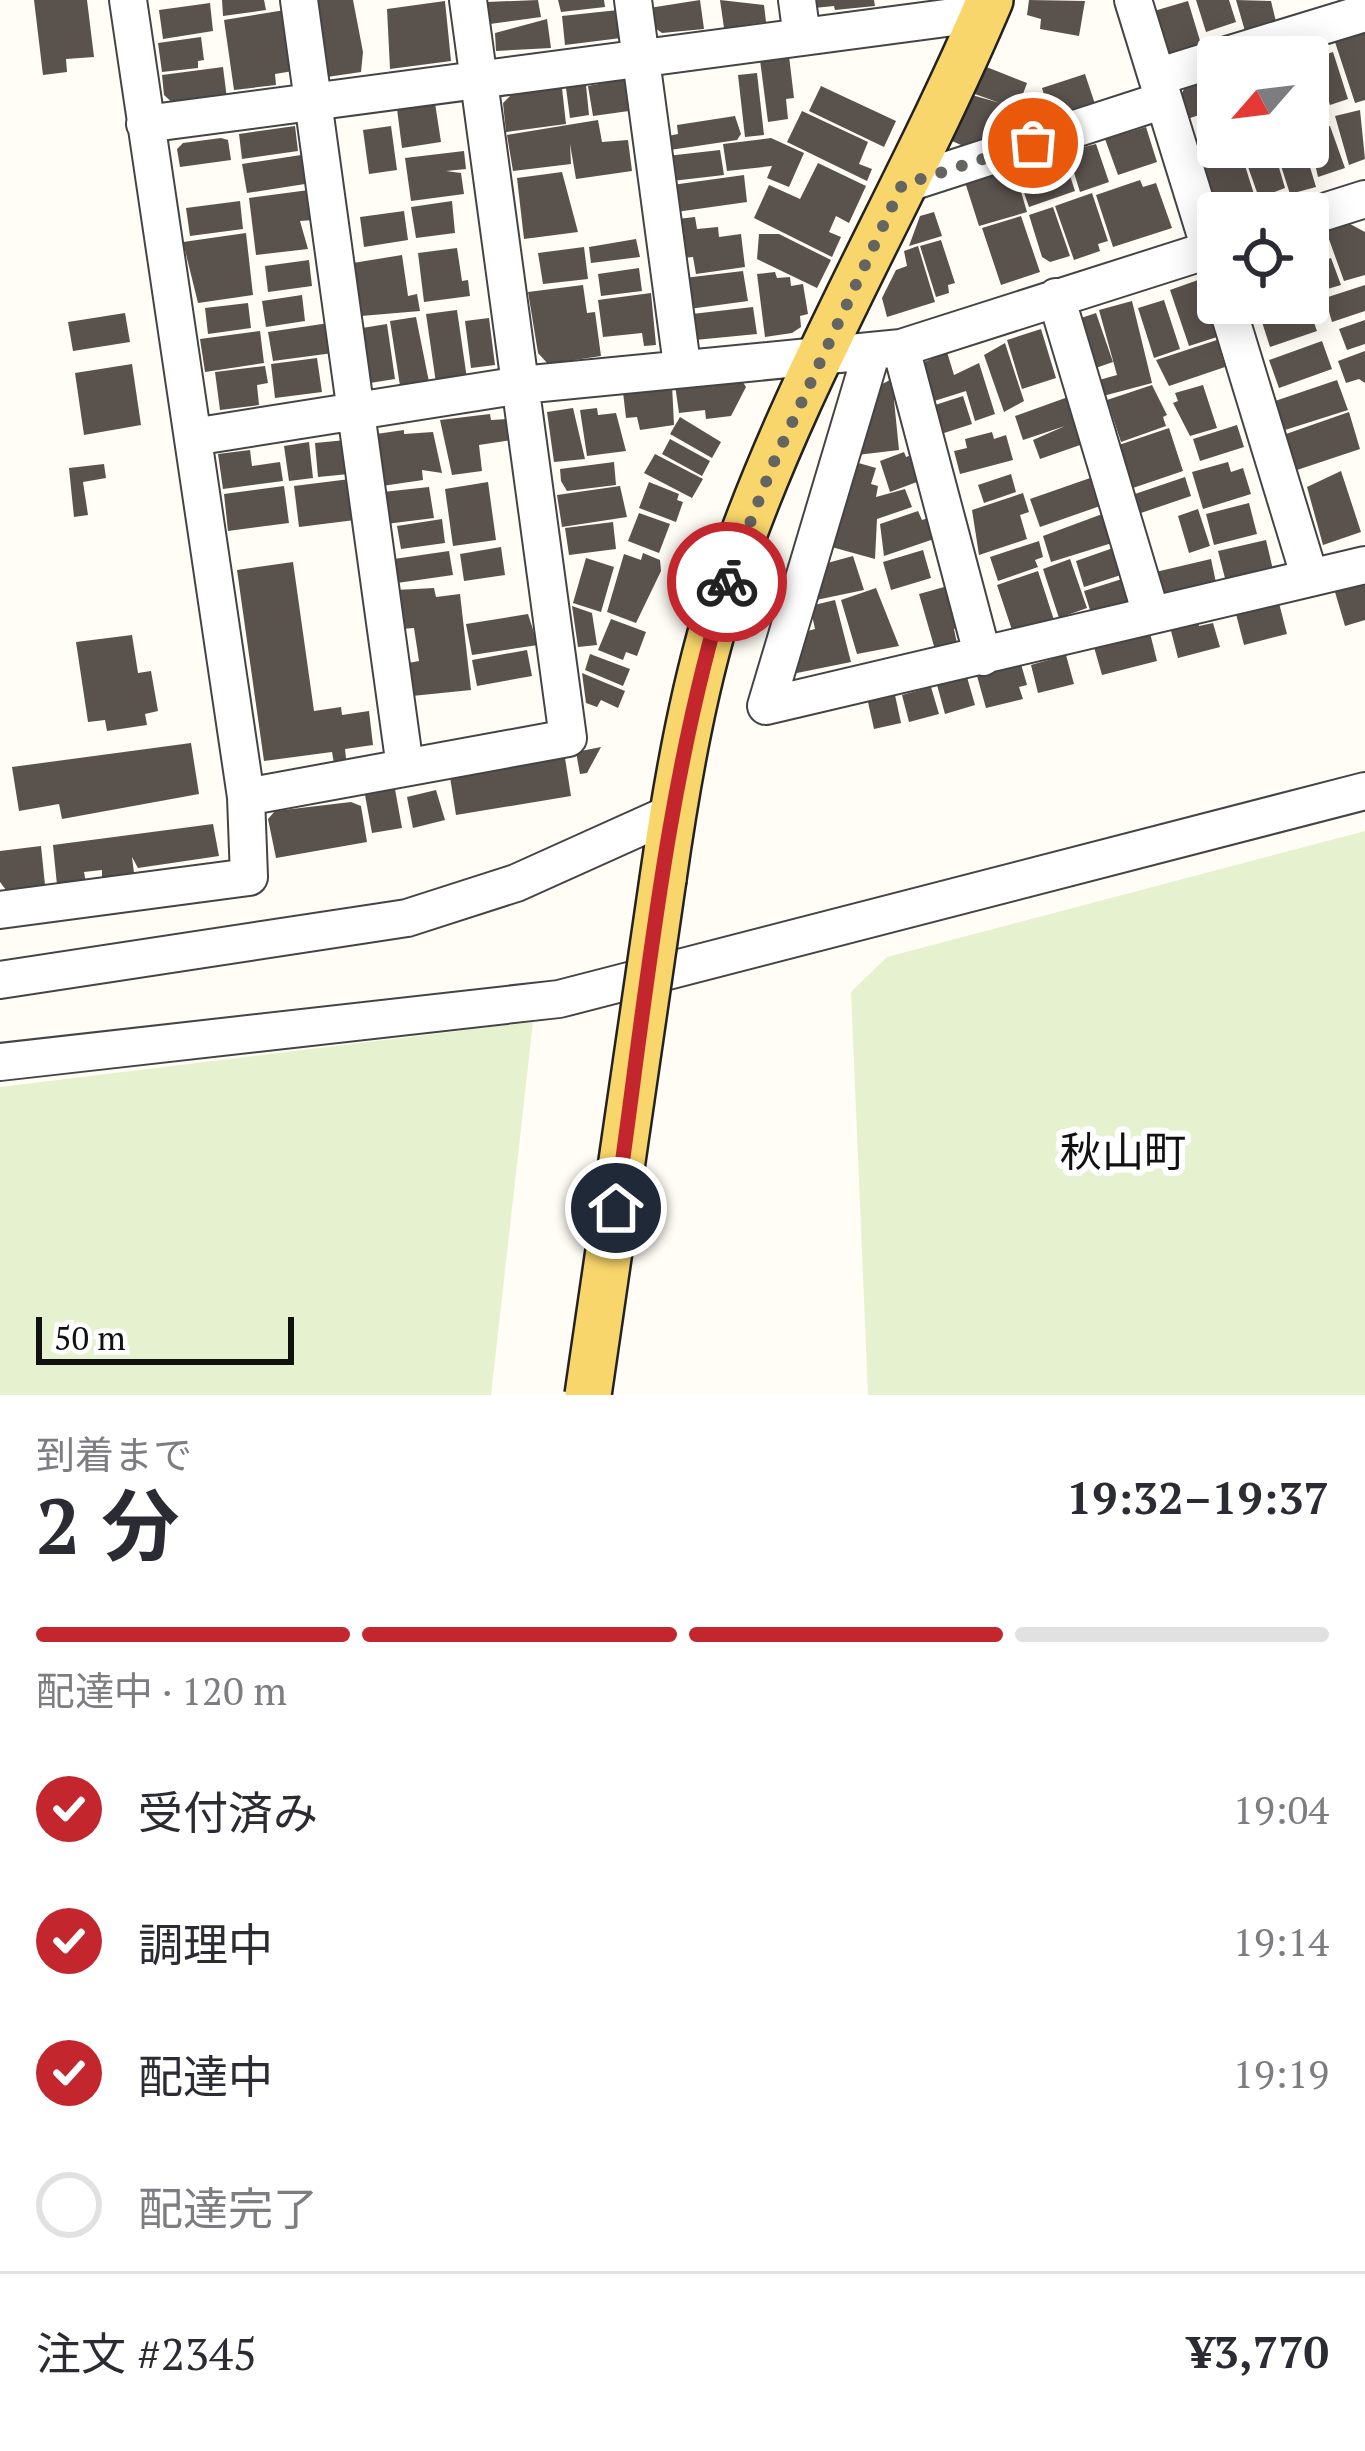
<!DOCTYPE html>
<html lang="ja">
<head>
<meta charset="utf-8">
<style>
  :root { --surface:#fff; --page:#f2f2f3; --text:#2b2b33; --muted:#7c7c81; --line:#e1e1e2; --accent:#c4262e }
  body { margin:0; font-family:"PT Serif","Noto Sans JP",serif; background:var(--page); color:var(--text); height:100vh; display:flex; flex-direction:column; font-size:45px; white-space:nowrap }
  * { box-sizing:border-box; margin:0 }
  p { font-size:39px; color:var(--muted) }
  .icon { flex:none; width:66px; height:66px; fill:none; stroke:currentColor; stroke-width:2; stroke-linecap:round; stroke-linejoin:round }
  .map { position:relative; height:1395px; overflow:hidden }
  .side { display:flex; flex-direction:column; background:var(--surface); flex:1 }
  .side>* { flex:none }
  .needle { width:78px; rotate:242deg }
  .buttons { position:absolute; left:1197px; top:36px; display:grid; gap:24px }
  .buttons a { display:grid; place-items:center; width:132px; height:132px; border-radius:12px; background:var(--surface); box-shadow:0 6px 30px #0003; font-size:60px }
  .scale { position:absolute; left:36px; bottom:30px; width:258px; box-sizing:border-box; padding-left:12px; border:6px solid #111; border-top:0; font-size:33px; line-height:42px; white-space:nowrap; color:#111; -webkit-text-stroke:9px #fff; paint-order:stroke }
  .pin { position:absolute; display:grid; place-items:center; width:102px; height:102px; color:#fff; margin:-51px; border:6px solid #fff; border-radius:50%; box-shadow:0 3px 12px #0007 }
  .courier { position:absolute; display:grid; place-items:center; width:120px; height:120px; margin:-60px; border:9px solid #c4262e; border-radius:50%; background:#fff; color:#222; box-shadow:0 3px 15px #0007 }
  .overview em { font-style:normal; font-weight:700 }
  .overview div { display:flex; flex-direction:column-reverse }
  .overview { display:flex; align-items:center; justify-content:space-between; height:204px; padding:0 36px }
  h1 { font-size:78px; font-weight:700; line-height:90px }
  .bar { display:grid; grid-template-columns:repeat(4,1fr); gap:18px 12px; align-content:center; height:144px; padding:0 36px }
  .bar i { height:15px; border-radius:9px; background:var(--line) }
  .bar .on { background:var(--accent) }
  .bar p { grid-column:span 4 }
  .line { display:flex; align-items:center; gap:30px; padding:0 36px; border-top:3px solid var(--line) }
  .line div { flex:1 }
  ol { padding:0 36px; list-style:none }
  li { display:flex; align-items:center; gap:36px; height:132px }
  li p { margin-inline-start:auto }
  li .icon { padding:12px; border-radius:50%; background:var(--accent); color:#fff; stroke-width:4 }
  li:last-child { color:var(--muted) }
  li i { width:66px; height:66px; border:6px solid var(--line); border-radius:50% }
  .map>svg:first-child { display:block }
  .pitch { fill:#e6f2cf }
  .building { fill:#5a524d }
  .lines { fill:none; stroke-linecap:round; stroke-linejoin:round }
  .minor-casing { stroke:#444; stroke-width:40 }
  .major-casing { stroke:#222; stroke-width:50 }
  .minor { stroke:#fff; stroke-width:36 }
  .major { stroke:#f9d66b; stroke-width:45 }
  .major-bridge-casing { stroke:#222; stroke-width:50; stroke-linecap:butt }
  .major-bridge { stroke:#f9d66b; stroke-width:45 }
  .done { stroke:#646461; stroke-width:12; stroke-dasharray:0 21.6 }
  .route { stroke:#c4262e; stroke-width:15 }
  .labels { text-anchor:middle; stroke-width:12; stroke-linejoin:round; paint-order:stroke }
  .quarter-label { font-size:42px; fill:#111; stroke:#fff }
</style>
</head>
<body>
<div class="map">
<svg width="1365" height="1395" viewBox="0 0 1365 1395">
  <rect width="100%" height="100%" fill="#fffdf5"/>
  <path class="pitch" d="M1365,831V1395H868L851,992L887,957Z
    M533,1022L491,1395H0V1087Z"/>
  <path class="building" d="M34,0H87L94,57L66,59L67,72L43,75Z
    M222,0H264L266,10L223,16Z
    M317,0H353L363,52L361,72L327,77Z
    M538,0L541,17L490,24L487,2Z
    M558,0H604L605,7L561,12Z
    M700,0L704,29L662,33L652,26L649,8Z
    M720,0L764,5L766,22L724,28Z
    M813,0H874L875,6L835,10L834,6L814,8Z
    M1029,0L1085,1L1079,36L1040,29L1041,19L1027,15Z
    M1196,0H1229L1236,22L1206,32Z
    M1236,0L1271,1L1278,30L1247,38Z
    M445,1L451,61L390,69L387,9Z
    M1188,1L1201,44L1168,55L1154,11Z
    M210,3L213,31L163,39L159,10Z
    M285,10L293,71L275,74L276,85L234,90L224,20Z
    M618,10L621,38L565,45L562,16Z
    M547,19L551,48L496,51L495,33Z
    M1365,32V100L1355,103L1335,42Z
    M201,37L204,60L198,61V68L162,72L158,43Z
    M1333,52L1348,99L1330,105L1314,58Z
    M789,56L794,98L786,99L788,119L768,122L760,60Z
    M1308,63L1324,111L1308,116Z
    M984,66L1027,83L1016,113L1022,116L1014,135L990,127L981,147L971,143L968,148L952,141L972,95L1000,103L972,93Z
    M223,67L227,99L175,105L164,95L162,75Z
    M757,73L764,135L745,137L738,75Z
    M1085,74L1097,110L1065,121L1061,107L1049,111L1042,88Z
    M1211,78L1218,109L1187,119L1180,98L1186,84Z
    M624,79L629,111L593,116L588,86Z
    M586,85L589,115L570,118L566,88Z
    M821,86L896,121L884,147L809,111Z
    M562,88L566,124L506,132L503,103L511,95Z
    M435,103L441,142L402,148L397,109Z
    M1360,110L1365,159L1349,165L1335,116Z
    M802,111L868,142L859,164L872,169L867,181L787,142Z
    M1218,114V145L1206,148L1198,120Z
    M735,116L741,134L737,140L670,150L668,136L678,134L677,125Z
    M598,120L602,142L628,140L632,171L576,179L570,144L571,164L513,171L507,135Z
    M295,126L298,151L242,159L239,134Z
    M391,126L397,170L369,174L363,130Z
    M1330,126L1345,168L1318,177L1308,133Z
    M1146,127L1157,162L1118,175L1105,139Z
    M221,138L228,140L231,160L180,167L177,149L183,143Z
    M771,138L804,153L789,187L767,178L772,166L727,171L723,144Z
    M1083,142L1084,147L1096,144L1109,182L1080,192L1066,147Z
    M1241,147H1273L1285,188L1259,198Z
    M1275,147H1304L1316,187L1290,194Z
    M1061,148L1075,191L1029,207L1014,164Z
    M720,150L724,175L672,181L667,156Z
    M1221,150L1226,161L1242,156L1258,207L1222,213L1217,196L1211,197L1198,157Z
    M464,151L466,169L446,171L461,173L464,194L411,201L405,158Z
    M301,155L305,184L247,193L242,164Z
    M818,163L866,186L849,223L836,216L829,232L841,237L832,257L754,218L769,185L800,199Z
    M1000,169L1002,174L1012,172L1017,178L1027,212L979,226L964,179Z
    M562,172L578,232L524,239L517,178Z
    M744,175L747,202L676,212L672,185Z
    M1140,180L1143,187L1156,183L1172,228L1113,247L1096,195Z
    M309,190L313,220L300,221L308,249L256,255L249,198Z
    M1092,193L1108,241L1098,244L1100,251L1074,260L1055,206Z
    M240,201L243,229L190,236L186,208Z
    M452,201L455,233L416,238L411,207Z
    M1053,207L1070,256L1050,262L1042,257L1029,215Z
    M404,211L408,240L364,247L360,217Z
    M934,212L942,236L909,246L920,216Z
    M1021,216L1040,272L1001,285L982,228Z
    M695,217L697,229L718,227L719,237L741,234L745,267L696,274L693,257L682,258L677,219Z
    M1350,224L1365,232V275L1344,281L1326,231Z
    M246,233L253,295L198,303L183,242Z
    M759,234H779L831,260L817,288L757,259Z
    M636,239L640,257L591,263L589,247Z
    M941,240L955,283L948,285L949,293L936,297L920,246Z
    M918,246L935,302L887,317L882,298L896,270L907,266L904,251Z
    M584,247L588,279L543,284L538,253Z
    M457,248L462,281L468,280L470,296L424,302L418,253Z
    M1313,254L1317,263L1331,258L1341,285L1314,293L1308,277V256Z
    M402,255L408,296L417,294L420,311L361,316L353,263Z
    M309,260L312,286L268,292L265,266Z
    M639,268L642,291L601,296L598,274Z
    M743,271L748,301L689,309L684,278Z
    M775,272L777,278L790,277L791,286L803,284L808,314L800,316L801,327L792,333L765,337L757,274Z
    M1198,280L1217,337L1189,346L1170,290Z
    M583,285L587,313L595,312L601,356L548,364L538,353L528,292Z
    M1365,285V311L1332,322L1325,298Z
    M651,293L656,345L644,346L642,333L603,337L598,300Z
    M302,295L305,321L266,327L262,301Z
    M1164,300L1180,349L1154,358L1138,308Z
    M1132,301L1152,383L1103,396L1099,380L1117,375L1099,310Z
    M248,303L251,328L208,334L205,308Z
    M1308,306L1317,331L1270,347L1262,322Z
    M753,307L757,334L695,340L692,314Z
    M457,310L467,379L436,383L426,314Z
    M125,313L130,342L73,351L68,322Z
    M1096,313L1113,362L1087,371L1078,319Z
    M416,317L429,382L400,386L390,321Z
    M489,318L495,365L471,368L465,321Z
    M1365,320V344L1347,350L1339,329Z
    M329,323L333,353L273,361L268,332Z
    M387,324L395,379L370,383L362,328Z
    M1041,329L1056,378L1022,389L1007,340Z
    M260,331L264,363L205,372L200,339Z
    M1217,340L1225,367L1169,386L1156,360Z
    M1322,341L1332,369L1279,388L1269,360Z
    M1005,343L1024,401L1004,412L984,355Z
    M1365,351V383L1359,379L1346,383L1338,361Z
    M947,352L954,375L979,363L995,414L975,421L966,391L928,403L920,364Z
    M317,358L322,392L275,398L271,364Z
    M132,364L141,425L84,435L75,373Z
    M265,366L268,383L257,385L259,405L220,410L215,372Z
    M739,376L746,387L731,416L706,419L705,410L679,413L675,385Z
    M892,379L898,398L894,400L899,450L857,455L870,390Z
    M1337,380L1348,410L1285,430L1275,401Z
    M672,385L674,425L640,430L637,417L626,418L623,392Z
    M1152,385L1167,415L1163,417L1166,426L1121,442L1107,400Z
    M1203,385L1217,428L1190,436L1173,403L1178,401L1175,393Z
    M963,396L972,424L944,433L935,405Z
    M1068,397L1083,444L1040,459L1033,440L1065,426L1023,440L1015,416Z
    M573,408L585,459L554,462L547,412Z
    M597,408L598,415L616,413L626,451L587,456L580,410Z
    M1349,412L1360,449L1297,470L1286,434Z
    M490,414L491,420L508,419L511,440L479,445L482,471L452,475L440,420Z
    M680,417L721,442L712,458L670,434Z
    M1237,425L1244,447L1200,461L1193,439Z
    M1169,428L1183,471L1124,491L1110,448Z
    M404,430V434L433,432L442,473L422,470L423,480L382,486L376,434Z
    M992,432L994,439L1006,435L1013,460L960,474L954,451L967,448L965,439Z
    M670,439L710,461L702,476L662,454Z
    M346,440L349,474L318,477L315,443Z
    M309,442L313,478L289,481L284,446Z
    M250,450L252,466L280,462L283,481L223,489L218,454Z
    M904,452L906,457L917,453L925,479L890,492L880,461Z
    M655,454L703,479L692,498L644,473Z
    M848,460L876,468L871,484L878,486L876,497L905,489L912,507L877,519L875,559L828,546Z
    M614,462L616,485L567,491L561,481L560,469Z
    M1228,462L1231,472L1243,468L1251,494L1203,509L1192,472Z
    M104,464L106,478L83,482L88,515L74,517L69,468Z
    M1341,471L1361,532L1323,545L1307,487Z
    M1011,474L1016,492L984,503L978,485Z
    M1093,477L1103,505L1040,527L1030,499Z
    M1185,477L1191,496L1135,515L1129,496Z
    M350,479L355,520L299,527L294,486Z
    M488,482L496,540L453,546L445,489Z
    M649,482L679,494L677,500L683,502L676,522L639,508Z
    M284,486L289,523L228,531L224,494Z
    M620,486L627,517L562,527L557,495Z
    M429,487L434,518L386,524L383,492Z
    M1023,493L1029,512L1020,515L1027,539L979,555L972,510Z
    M1249,503L1257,534L1214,545L1206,514Z
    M1198,509L1210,546L1189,553L1178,516Z
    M918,511L922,520L928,518L934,539L884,556L880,524Z
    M639,513L670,524L659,553L628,541Z
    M1105,513L1112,543L1051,562L1043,536Z
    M442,519L445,543L401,549L397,526Z
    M613,522L616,549L569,555L565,528Z
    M1266,540L1274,574L1227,586L1218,551Z
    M1039,541L1043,557L1035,560L1038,567L998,581L990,557Z
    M501,547L505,575L464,581L460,554Z
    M1113,548L1121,575L1084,587L1076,561Z
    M923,550L931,578L891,590L883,562Z
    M449,551L453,575L397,583L394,559Z
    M643,553L660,560L661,571L636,623L607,612L624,554L641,560Z
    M853,556L864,590L816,600V581L823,578L820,565Z
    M586,558L614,567L601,612L573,603Z
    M1070,559L1087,608L1059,618L1043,569Z
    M1211,559L1218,592L1165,604L1147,574Z
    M293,562L314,711L341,707L342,715L369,711L373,745L345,749L347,767L335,769L332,752L264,761L237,570Z
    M1038,571L1054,620L1013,633L997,585Z
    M1125,578L1128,606L1092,616L1084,591Z
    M1365,583V620L1345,626L1335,592Z
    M955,584L966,625L954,629L958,648L936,653L919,594Z
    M434,588L436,597L460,594L471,690L412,696L408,663L419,661L414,628L401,629L396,590Z
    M876,588L899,646L857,654L841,600Z
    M835,600L851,662L792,674L804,632L815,629L810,606Z
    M1279,603L1287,634L1244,645L1236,614Z
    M572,606L592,613L597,645L578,647Z
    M528,614L538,645L472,655L466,624Z
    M611,619L646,632L637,656L626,652L623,660L598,650Z
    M1198,620L1199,626L1213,623L1220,647L1178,658L1170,627Z
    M1150,633L1157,661L1102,675L1094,647Z
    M132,635L138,673L151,671L158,711L145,714L147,725L107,731L105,720L88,722L76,642Z
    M527,650L532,676L477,686L472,660Z
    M590,654L630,669L623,686L585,670Z
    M1066,655L1074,684L1038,693L1031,665Z
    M1021,664L1027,685L1019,687L1023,699L986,708L977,676Z
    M582,673L625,691L618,708L601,700L597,707L586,703Z
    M967,677L975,705L945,714L937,685Z
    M931,687L939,714L909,722L902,695Z
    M895,695L901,723L874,729L868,702Z
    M191,743L199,794L62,819L59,804L19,811L12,767Z
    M601,747L587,773L580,774L576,752Z
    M565,758L571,796L456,815L450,777Z
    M395,789L402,828L372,833L365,795Z
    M436,790L445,820L413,828L407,797Z
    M351,802L361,806L367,842L276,858L268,819L275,811Z
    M213,824L219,856L138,868L132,857L134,873L102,877V870L84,872L86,883L57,885L53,845Z
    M41,846L45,885L6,890L0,882V851Z"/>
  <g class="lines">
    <defs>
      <path id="minor" d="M128,0L246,797L568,738L468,0
        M299,0L405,767
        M633,0L682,365
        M797,0L802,37
        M1133,0L1218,275
        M1221,57L1365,13
        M1157,77L1218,58
        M145,124L984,13
        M902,185L1164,100
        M1308,217L1365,199
        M1056,297L1151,614
        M1226,303L1310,578L1365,565
        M901,348L983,657
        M872,351L766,706L1310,578
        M193,437L521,385L901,348L1218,247
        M0,910L249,877L246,797
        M0,980L407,918L516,883L676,811
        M0,1062L559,999L1365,791"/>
      <path id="major" d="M663,879C677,781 695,678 726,584C793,381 907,196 990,0"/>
    </defs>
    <use href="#minor" class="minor-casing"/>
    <use href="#major" class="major-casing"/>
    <use href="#minor" class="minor"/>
    <use href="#major" class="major"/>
    <defs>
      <path id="major-bridge" d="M588,1395L663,879"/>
    </defs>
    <use href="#major-bridge" class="major-bridge-casing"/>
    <use href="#major-bridge" class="major-bridge"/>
  </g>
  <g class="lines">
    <path class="done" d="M727,582L773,464L902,185L1033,143"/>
    <path class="route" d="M616,1208C646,999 665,784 727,582"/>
  </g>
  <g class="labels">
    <g class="quarter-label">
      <text x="1123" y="1167">秋山町</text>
    </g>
  </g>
</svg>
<div class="buttons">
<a><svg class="needle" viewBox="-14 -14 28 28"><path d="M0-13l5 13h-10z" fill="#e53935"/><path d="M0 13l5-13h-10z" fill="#7c7c81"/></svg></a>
<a><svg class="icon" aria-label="locate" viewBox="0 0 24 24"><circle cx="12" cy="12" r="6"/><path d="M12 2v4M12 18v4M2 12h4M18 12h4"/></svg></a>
</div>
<div class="scale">50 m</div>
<div class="pin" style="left:1033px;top:143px;background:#ea580c"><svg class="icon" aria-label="bag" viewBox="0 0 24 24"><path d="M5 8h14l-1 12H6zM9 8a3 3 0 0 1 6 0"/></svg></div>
<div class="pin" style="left:616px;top:1208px;background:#1f2937"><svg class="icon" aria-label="home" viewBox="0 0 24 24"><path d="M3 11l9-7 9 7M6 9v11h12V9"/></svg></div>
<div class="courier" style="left:727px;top:582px"><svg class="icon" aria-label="bike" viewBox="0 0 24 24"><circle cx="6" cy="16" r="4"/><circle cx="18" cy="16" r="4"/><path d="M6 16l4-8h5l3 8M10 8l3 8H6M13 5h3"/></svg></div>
</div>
<section class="side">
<div class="overview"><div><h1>2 分</h1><p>到着まで</p></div><em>19:32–19:37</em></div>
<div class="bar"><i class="on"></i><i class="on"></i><i class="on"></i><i></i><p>配達中 · 120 m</p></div>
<ol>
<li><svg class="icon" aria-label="check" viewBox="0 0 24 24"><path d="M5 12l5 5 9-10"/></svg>受付済み<p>19:04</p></li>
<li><svg class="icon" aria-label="check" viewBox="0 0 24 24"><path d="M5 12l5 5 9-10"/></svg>調理中<p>19:14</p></li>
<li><svg class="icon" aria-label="check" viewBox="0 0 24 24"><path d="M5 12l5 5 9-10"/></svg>配達中<p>19:19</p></li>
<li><i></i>配達完了</li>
</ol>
<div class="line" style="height:156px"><div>注文 #2345</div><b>¥3,770</b></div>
</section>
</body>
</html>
